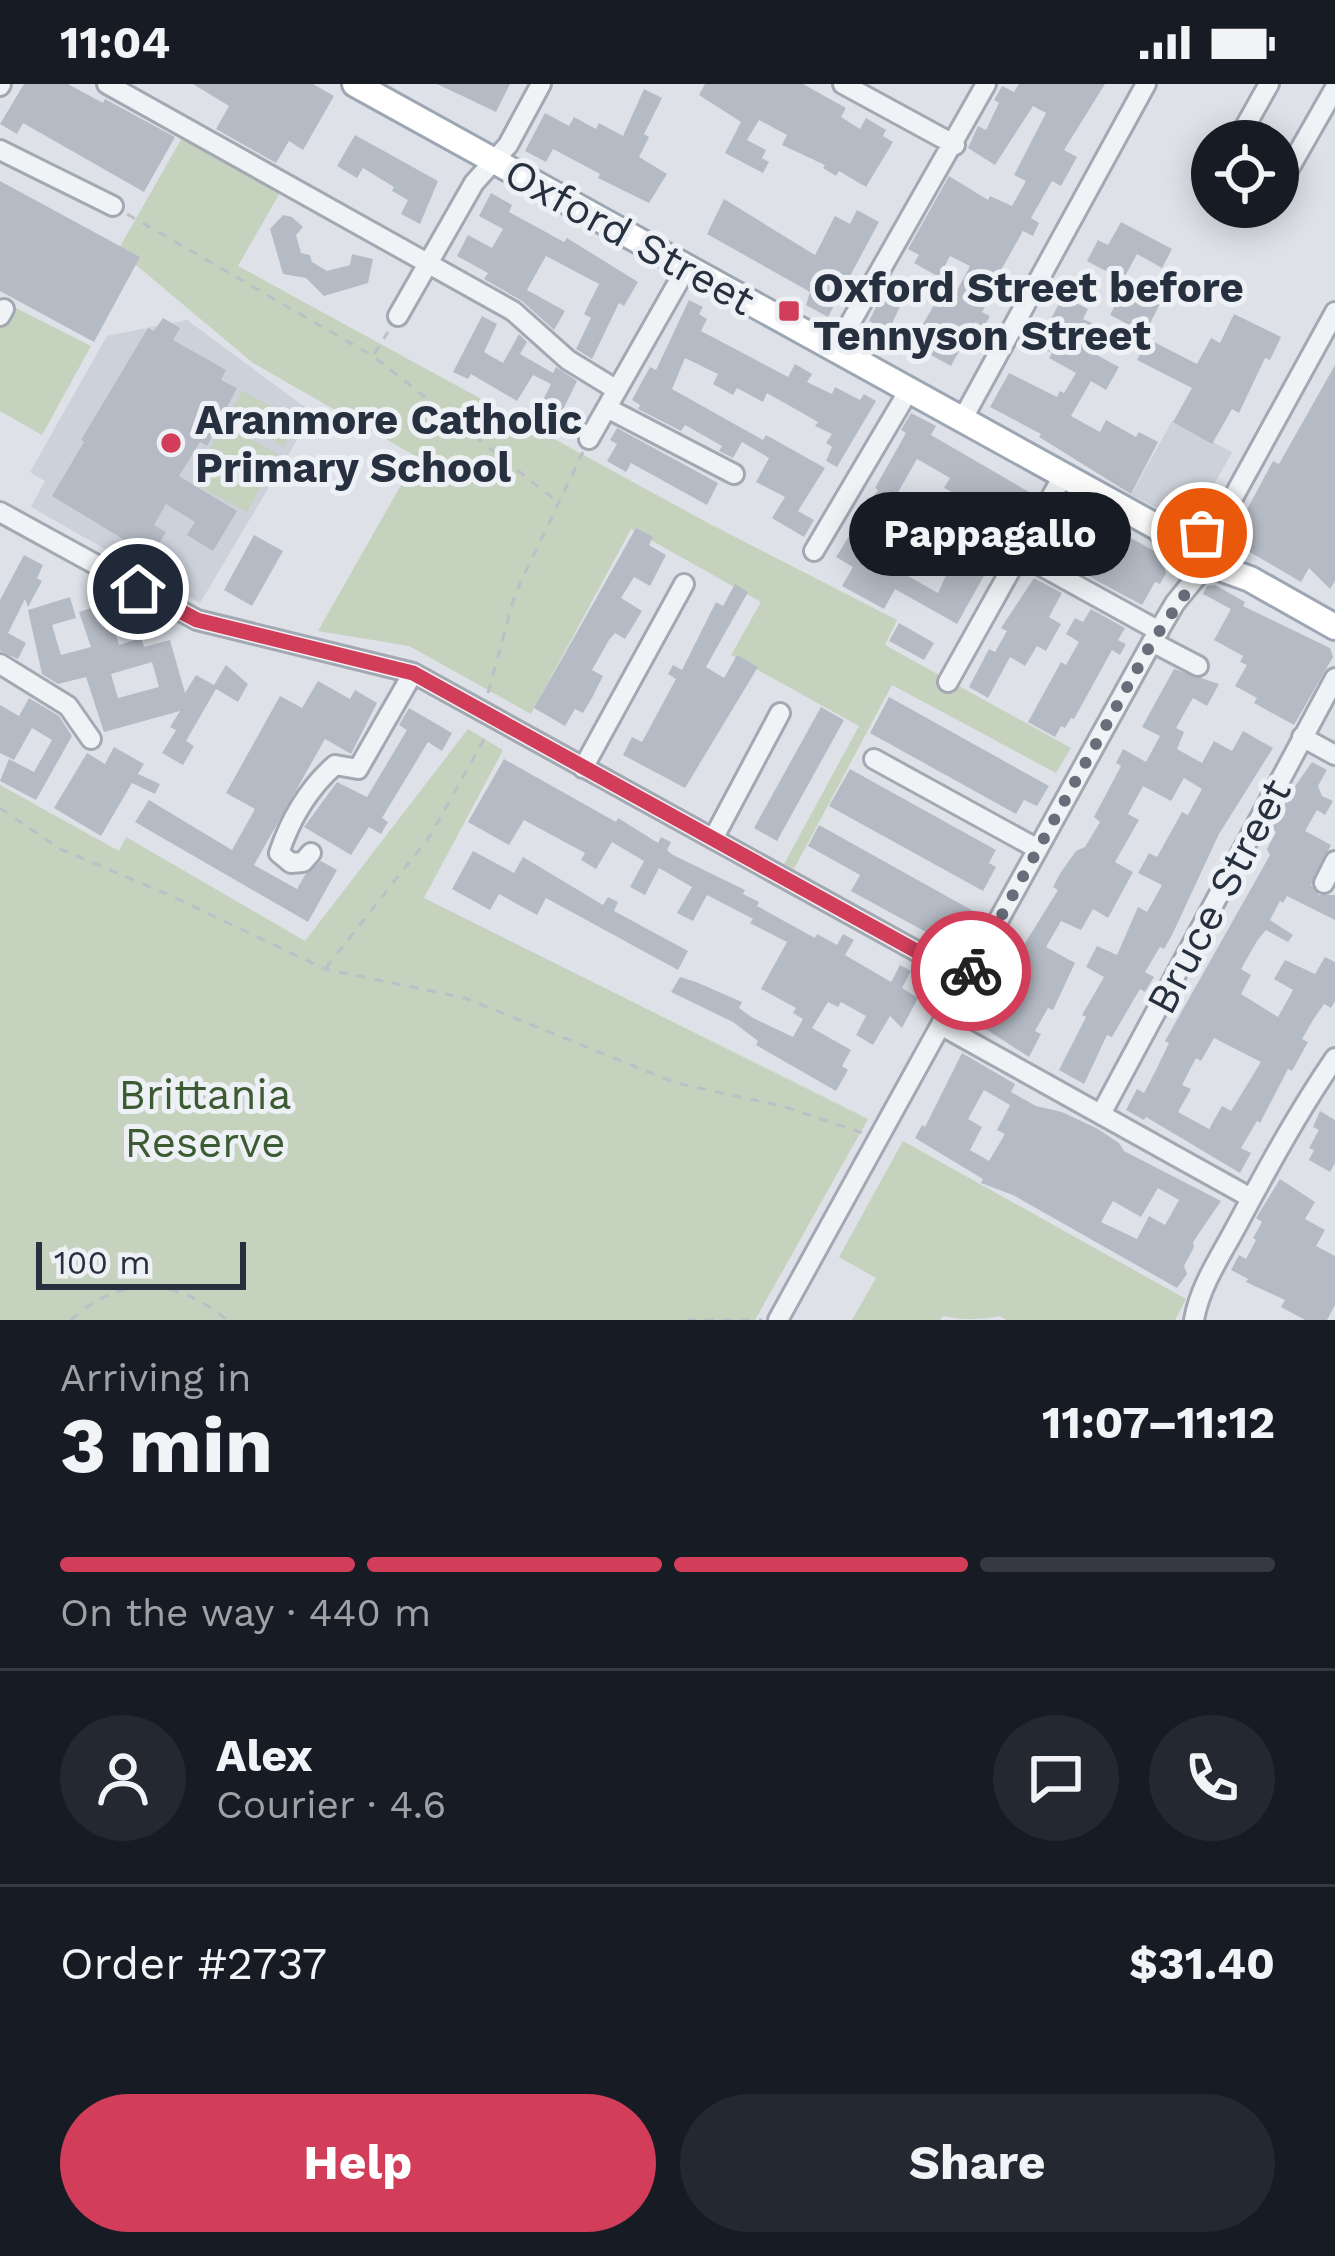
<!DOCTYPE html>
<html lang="en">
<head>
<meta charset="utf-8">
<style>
  :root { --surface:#171b24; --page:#242831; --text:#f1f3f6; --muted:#9ea1a6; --line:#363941; --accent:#d23e5a }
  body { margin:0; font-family:"Work Sans",sans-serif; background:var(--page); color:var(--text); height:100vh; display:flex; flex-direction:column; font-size:45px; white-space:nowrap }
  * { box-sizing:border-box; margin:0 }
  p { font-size:39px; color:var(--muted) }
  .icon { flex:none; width:66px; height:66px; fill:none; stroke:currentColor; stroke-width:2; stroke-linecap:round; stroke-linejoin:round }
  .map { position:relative; height:1236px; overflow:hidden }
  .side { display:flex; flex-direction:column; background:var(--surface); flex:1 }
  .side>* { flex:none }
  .fabs { position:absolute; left:1191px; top:36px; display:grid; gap:24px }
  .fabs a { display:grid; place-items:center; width:108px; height:108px; border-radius:50%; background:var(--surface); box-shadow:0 6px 30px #0003; font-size:60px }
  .scale { position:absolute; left:36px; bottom:30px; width:210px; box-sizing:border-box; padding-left:12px; border:6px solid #27303f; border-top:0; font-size:33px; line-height:42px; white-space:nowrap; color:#27303f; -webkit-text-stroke:9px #edf1f5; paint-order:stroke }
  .pin { position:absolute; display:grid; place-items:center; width:102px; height:102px; color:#fff; margin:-51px; border:6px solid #fff; border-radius:50%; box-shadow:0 3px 12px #0007 }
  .courier { position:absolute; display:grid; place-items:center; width:120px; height:120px; margin:-60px; border:9px solid #d23e5a; border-radius:50%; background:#fff; color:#222; box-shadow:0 3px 15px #0007 }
  .bubble { position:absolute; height:84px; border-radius:42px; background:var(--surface); box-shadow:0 6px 30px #0003; font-size:39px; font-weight:700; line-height:84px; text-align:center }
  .head em { font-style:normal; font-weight:700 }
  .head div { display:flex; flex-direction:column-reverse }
  .head { display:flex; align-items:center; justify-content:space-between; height:204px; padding:0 60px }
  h1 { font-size:78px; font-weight:700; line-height:90px }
  .bar { display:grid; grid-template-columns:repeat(4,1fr); gap:18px 12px; align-content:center; height:144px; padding:0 60px }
  .bar i { height:15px; border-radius:9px; background:var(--line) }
  .bar .current { background:var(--accent) }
  .bar p { grid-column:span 4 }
  .line { display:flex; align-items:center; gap:30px; padding:0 60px; border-top:3px solid var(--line) }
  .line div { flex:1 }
  .round { display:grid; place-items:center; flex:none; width:126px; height:126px; border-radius:63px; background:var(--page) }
  .action { display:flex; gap:24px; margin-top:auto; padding:24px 60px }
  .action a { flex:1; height:138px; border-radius:72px; background:var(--accent); color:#fff; font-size:48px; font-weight:700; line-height:138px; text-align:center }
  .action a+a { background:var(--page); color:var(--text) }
  .status { display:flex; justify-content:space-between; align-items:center; height:84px; padding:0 60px; background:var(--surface); direction:ltr }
  .status svg { height:33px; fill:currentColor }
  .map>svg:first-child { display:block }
  .built { fill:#ccd1da }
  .green { fill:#c4d2be }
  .building { fill:#b5bbc5; fill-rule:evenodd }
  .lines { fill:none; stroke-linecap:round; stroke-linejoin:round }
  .minor-casing { stroke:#a3a9b2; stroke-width:24 }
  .major-casing { stroke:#9da7b4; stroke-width:30 }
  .path { stroke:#bcc0c6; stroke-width:3; stroke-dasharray:9 9; stroke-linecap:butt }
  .minor { stroke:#f0f3f6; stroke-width:18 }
  .major { stroke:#fff; stroke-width:24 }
  .done { stroke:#676e7a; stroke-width:12; stroke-dasharray:0 21.6 }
  .route { stroke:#d23e5a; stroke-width:15 }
  .poi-dot { fill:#d23e5a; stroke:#edf1f5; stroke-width:4.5 }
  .labels { text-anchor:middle; stroke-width:10; stroke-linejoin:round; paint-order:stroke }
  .street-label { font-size:42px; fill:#27303f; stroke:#edf1f5 }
  .poi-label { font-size:42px; font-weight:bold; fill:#27303f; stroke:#edf1f5; text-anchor:start }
  .park-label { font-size:42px; fill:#3c5b33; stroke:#edf1f5 }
</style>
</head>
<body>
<div class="status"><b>11:04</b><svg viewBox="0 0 49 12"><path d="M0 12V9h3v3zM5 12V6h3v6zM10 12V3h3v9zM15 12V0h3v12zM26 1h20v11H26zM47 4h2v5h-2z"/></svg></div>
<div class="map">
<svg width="1335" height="1236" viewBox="0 0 1335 1236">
  <rect width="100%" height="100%" fill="#dee2e8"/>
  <path class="built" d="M187,236L313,329L200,519L31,423L45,397L30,388L107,252Z
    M1172,337L1232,368L1196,434L1186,439L1131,411Z"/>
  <path class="green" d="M183,52L281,107L238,182L708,439L897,536L885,561L1071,664L1056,689L892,601L794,785L784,780L859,642L731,571L761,518L631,445L531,630L409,562L318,547L417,373L253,279L118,166Z
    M10,221L91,262L42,351L0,327V238Z
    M242,307L297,336L284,362L228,333Z
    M223,341L278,370L264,398L208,368Z
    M206,373L261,401L247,428L192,399Z
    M468,645L503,666L424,814L868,1035L755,1236H0V701L119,767L126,753L305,857Z
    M903,1057L1186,1215L1175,1236H1007L999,1232C985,1236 958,1236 943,1232L940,1236H852L876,1194L839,1173Z"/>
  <path class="building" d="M24,0H68L103,19L105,15L175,53L144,108L23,39L17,50L0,40Z
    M193,0H313L334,12L303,66L289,57L276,79L216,45L229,22Z
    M437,0H510L496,28Z
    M705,0H803L846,24L841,33L860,45L866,34L886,46L883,52L893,58L866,103L839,87L836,92L823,84L825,81L782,61L787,51L759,36L747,56L766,66L762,74L769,78L763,89L725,69L741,38L699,11Z
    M1019,0H1105L1064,66L1077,73L1061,102L1052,97L1031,134L1039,139L1033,152L1023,147L992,202L995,204L982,228L990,232L984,243L975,238L951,282L911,260L943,206L954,212L970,182L950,172L939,193L914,179L919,171L908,165L949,92L988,116L990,112L1012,122L1026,97L1014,91L1046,29L1033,22L995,81L968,64L978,42L986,46L999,19L994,16L1002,2L1014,8Z
    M644,5L662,14L644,50L649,53L639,73L667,90L649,119L598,94L600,90L553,65L546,78L525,67L545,29L569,42L574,33L596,45L599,39L623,52Z
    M355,51L438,97L420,140L401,130L408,116L392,107L394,103L363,84L357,94L337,82Z
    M0,97L140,173L94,258L0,207Z
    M491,109L512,121L509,128L564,158L567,154L638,198L624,222L619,219L592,275L576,265L591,234L584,230L599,200L546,172L527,206L565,227L554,246L522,217L484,195L488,189L457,172L468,151L492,164L503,145L479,132Z
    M724,115L815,171L835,132L850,140L857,126L879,138L828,233L806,221L810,208L707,150Z
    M283,131L292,133L303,143L296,151L301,169L310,171L312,178L327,187L350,181L352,170L373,175L368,199L324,212L306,194L283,190L270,145Z
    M1121,138L1172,165L1162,184L1137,170L1123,196L1087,177L1098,156L1108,161Z
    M1126,200L1161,218L1145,249L1110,231Z
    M885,205L904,214L889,246L869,237Z
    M1063,212L1088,225L1083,235L1096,241L1084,264L1119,283L1106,306L1091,297L1071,332L1100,348L1106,336L1136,353L1139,348L1158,358L1131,410L1039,353L1041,350L990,323L1009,289L1057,313L1060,307L1064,309L1076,289L1049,274L1052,269L1029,257L1038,240L1046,244Z
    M689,216L703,223L699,230L707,235L701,247L788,293L795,280L812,290L807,298L832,310L835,303L860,316L864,310L876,317L837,383L826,377L832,363L826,359L832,350L815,342L818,338L767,309L763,318L737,304L733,311L713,300L718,290L685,274L672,305L763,356L766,351L825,384L798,427L814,436L804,453L772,434L785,413L756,398L769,374L742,358L733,374L719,367L722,362L685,341L681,347L638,325L640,321L632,316L650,283L656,286Z
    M1234,230L1281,253L1270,276L1265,274L1239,329L1232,325L1212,360L1173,338L1192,304L1137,276L1148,255L1197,280L1211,254L1220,259Z
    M482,232L497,240L484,268L503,279L519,250L527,258L520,270L553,289L556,283L577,297L554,344L534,334L551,300L533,291L517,317L471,290L468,295L453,288Z
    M163,234L180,244L173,256L226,286L221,296L237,304L207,362L200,358L179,392L237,427L213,467L187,451L195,438L166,420L154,441L166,448L145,482L117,465L123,455L52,412L84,358L81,356L148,244L154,247Z
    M1335,281V497L1330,505L1309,484L1301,498L1243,464L1236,446L1273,377L1279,380Z
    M911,329L936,342L931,351L1036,412L1022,437L1003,426L999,433L944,404L950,394L917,375L892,419L905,426L874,484L898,480L901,488L938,509L963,454L995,472L957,540L895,505L884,525L842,502L853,483L836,473L878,406L875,404L906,349L901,346Z
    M617,344L718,399L707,421L631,379L626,388L607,377L617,360L610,356Z
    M1064,428L1126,463L1131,454L1161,471L1166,489L1160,500L1155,498L1142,521L1088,492L1092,485L1067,471L1063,478L1041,466Z
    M636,444L653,453L649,461L666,471L650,502L634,493L621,514L642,527L625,555L615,549L609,556L592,586L603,592L593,612L583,629L575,625L565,642L534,624Z
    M254,451L283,467L252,522L224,506Z
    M24,471L43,481L37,494L42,497L28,523L25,515L8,549L26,559L18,575L0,567V516Z
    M1034,494L1062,509L1049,533L1061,540L1046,567L1037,562L1025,582L1010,573L988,614L969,603L989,565L995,568L1007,547L1001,544Z
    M735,500L748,508L706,583L724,594L737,571L758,583L685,704L623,671L632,653L642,658L676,595L668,590L673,581L682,586L716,518L723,522Z
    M1215,501L1245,518L1243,522L1330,564L1333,573L1294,641L1254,619L1257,614L1235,602L1247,581L1240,578L1243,572L1214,556L1231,525L1203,510L1207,502Z
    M70,513L76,534L52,541L61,571L91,563L79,528L106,519L119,561L141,554L144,563L170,556L185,609L196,591L214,601L226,581L248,600L238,618L216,605L186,657L194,662L183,681L162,669L176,646L170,643L180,627L104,648L86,593L58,600L42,590L28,526ZM152,578L159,603L118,614L111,590Z
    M1091,525L1125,544L1118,556L1126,560L1120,571L1112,566L1074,635L1071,634L1065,644L1061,642L1055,653L1028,638L1061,578L1066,581L1079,558L1066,550L1075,534L1083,538Z
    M899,539L934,559L924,576L889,557Z
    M1174,585L1219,600L1207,622L1193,614L1176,644L1184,648L1177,665L1202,679L1214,657L1232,667L1243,647L1273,664L1219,750L1172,851L1164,865L1160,863L1145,888L1154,893L1145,908L1140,905L1112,953L1107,951L1084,1000L1059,986L1086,933L1082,931L1104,893L1086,883L1097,862L1117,871L1138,823L1147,828L1162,801L1138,789L1149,769L1157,773L1182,728L1188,731L1202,705L1184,694L1171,717L1143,702L1128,730L1139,736L1115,778L1133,788L1108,834L1093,825L1081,846L1061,837L1046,863L1075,879L1053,926L1048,924L1035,947L1041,950L1029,973L981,942L984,935L972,928L978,918L983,920L996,896L1001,898L1058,806L1053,803L1061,788L1076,767L1085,763L1100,738L1094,733L1121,682L1116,679L1123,665L1146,678L1160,652L1142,643Z
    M318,597L350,615L355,606L377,619L351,670L325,655L254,781L297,805L305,791L321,777L337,786L308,838L135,738L149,716L232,766L255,725L226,709L280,612L302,624Z
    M889,613L1049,702L1037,722L1024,716L1016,730L870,649Z
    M29,614L59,632L72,652L36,716L0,697L9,675L34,688L52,656L32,644L14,676L0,669V621L19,632Z
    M821,623L844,636L777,757L754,744Z
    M409,624L452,649L442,667L428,658L382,734L388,738L381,750L369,743L351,771L304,743L337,698L367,713L407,646L399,641Z
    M114,663L144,680L138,690L160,700L155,710L132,699L101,752L54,724L87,669L105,680Z
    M504,675L616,738L618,734L658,759L661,753L671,758L667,766L673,771L745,806L743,810L759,818L757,822L815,854L817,850L837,861L843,850L854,856L845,871L891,898L900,881L911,887L902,904L918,914L902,944L890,932L873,961L856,951L866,932L841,918L838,923L828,918L812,944L851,966L842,982L848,986L836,1007L756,961L758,957L733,938L671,908L680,893L696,898L742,918L739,924L753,934L793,953L803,935L793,929L796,924L761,905L787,858L750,839L753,835L707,811L693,837L677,829L692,803L659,784L645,811L630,803L644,777L612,758L596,785L581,776L585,769L524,736L509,761L468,738Z
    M1312,678L1327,686L1318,702L1322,712L1333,717L1325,731L1317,726L1305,747L1331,761L1311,801L1319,811H1335V836L1287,812L1283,819L1280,817L1270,836L1293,851L1288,858L1266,846L1257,857L1241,885L1251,891L1241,910L1278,933L1293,906L1274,895L1285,876L1315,890L1325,873L1335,878V917L1331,924L1324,920L1313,936L1302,955L1308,958L1292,987L1288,985L1260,1039L1257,1037L1241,1064L1251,1069L1240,1089L1146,1033L1144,1036L1126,1026L1137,1005L1144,1009L1157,984L1169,959L1165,957L1270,771L1267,765L1276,748L1272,745L1289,711ZM1214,954L1261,978L1231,1027L1222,1022L1209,1045L1178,1028L1191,1005L1182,1001L1196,974L1201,977Z
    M850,685L996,766L989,779L996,783L983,807L829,722Z
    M819,741L975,828L963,849L955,843L946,859L851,807L860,791L808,762Z
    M473,767L514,789L523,773L603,821L608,813L618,818L614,827L688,867L678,886L546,814L537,831L499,810L490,826L452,805Z
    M962,969L1015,1000L1011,1008L1036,1022L1062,1028L1098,1045L1119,1059L1124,1067L1221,1117L1193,1158L1194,1163L1184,1182L1187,1190L1177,1204L1013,1111L981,1099L983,1095L915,1054L922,1041L925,1043ZM984,1006L1010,1021L997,1046L1005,1050L989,1077L970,1066L982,1043L968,1035ZM1158,1104L1179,1116L1165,1141L1149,1132L1137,1155L1101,1138L1113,1117L1141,1133Z
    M1320,1027L1335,1036V1079L1330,1088L1309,1076L1314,1066L1309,1064L1319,1046L1313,1043Z
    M1280,1095L1315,1118L1305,1135L1325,1146L1316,1162L1335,1172V1221L1327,1236H1305L1281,1223L1285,1216L1246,1198L1248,1195L1231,1186L1239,1171L1246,1175L1256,1156L1253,1154L1262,1138L1256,1134Z"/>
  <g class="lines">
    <defs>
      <path id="minor" d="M107,0L513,227L568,276L617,306
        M843,0L955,61
        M0,2L1,0
        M1237,57L1269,0
        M0,66L113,122
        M1278,95L1282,97L1335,4
        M0,232L4,225
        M398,232L474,99L508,61L541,0
        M835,266L986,0
        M607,324L734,390
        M962,336L1146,0
        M589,355L688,181
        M0,428L197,536L413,589L967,895
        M960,437L1159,547
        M1203,449L1226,425
        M1219,458L1229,421L1335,228
        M814,467L909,306
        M1152,558L1198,582
        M0,580L68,622L91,655
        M948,598L1063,392
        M1302,653L1335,671
        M874,675L1036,764
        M583,684L684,500
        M713,755L780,629
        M311,769L303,778L291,779L279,769C290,736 309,704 335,681L358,685L413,589
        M1324,799L1335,777
        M942,942L1251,1114
        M1101,1030L1335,594
        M778,1236L1152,558L1175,519L1202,486
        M1194,1236C1200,1202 1220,1173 1236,1143C1267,1085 1298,1028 1335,974"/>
      <path id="major" d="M355,0L1157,443L1185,468
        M1185 467a18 18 0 1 1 36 0a18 18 0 1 1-36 0Z
        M1214,482L1250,495L1335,543"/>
    </defs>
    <use href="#minor" class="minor-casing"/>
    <use href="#major" class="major-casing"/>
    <path class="path" d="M127,130L373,272L559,419
      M374,270L388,248
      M488,609L515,510L583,368
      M0,724L60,765L167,810L325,885L465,914L676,999L782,1022L863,1049
      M326,884L430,752L487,650
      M71,1236C121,1190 177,1194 227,1236
      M687,1236H762"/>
    <use href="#minor" class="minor"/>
    <use href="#major" class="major"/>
  </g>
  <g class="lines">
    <path class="done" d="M971,887L1152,558L1202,486L1189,479L1185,468L1187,458L1202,449"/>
    <path class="route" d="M138,505L197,536L413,589L967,895L971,887"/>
  </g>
  <g class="poi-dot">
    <rect x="777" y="215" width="24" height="24" rx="6"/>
    <circle cx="171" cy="359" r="12"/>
  </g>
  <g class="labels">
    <g class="street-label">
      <text transform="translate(630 152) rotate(29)" y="15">Oxford Street</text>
      <text transform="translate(1218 812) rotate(-62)" y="15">Bruce Street</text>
    </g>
    <g class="poi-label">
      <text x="813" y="218">Oxford Street before<tspan x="813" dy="48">Tennyson Street</tspan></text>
      <text x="195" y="350">Aranmore Catholic<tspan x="195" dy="48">Primary School</tspan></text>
    </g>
    <g class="park-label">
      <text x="205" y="1025">Brittania<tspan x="205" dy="48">Reserve</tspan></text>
    </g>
  </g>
</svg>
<div class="fabs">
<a><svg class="icon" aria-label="locate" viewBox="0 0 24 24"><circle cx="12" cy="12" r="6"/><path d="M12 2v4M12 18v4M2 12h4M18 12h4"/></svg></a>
</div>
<div class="scale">100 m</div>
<div class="pin" style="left:1202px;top:449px;background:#ea580c"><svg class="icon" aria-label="bag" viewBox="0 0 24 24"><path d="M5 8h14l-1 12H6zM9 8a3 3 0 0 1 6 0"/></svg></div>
<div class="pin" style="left:138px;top:505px;background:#1f2937"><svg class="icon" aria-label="home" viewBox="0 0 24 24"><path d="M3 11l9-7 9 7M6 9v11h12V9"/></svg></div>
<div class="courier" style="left:971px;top:887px"><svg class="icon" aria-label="bike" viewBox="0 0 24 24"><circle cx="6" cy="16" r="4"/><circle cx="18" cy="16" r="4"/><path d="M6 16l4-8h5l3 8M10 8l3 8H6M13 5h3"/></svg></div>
<div class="bubble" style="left:849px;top:408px;width:282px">Pappagallo</div>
</div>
<section class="side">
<div class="head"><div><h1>3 min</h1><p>Arriving in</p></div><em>11:07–11:12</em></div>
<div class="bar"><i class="current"></i><i class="current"></i><i class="current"></i><i></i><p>On the way · 440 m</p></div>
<div class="line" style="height:216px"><a class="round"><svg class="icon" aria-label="person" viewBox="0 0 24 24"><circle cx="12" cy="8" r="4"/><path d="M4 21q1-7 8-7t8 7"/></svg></a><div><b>Alex</b><p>Courier · 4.6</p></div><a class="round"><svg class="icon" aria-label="chat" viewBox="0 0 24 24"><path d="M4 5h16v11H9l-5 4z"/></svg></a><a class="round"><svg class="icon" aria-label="phone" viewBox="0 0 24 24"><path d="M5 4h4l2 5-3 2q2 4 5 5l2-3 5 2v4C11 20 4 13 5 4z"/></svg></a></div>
<div class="line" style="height:156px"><div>Order #2737</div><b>$31.40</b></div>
<div class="action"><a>Help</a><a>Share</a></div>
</section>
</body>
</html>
